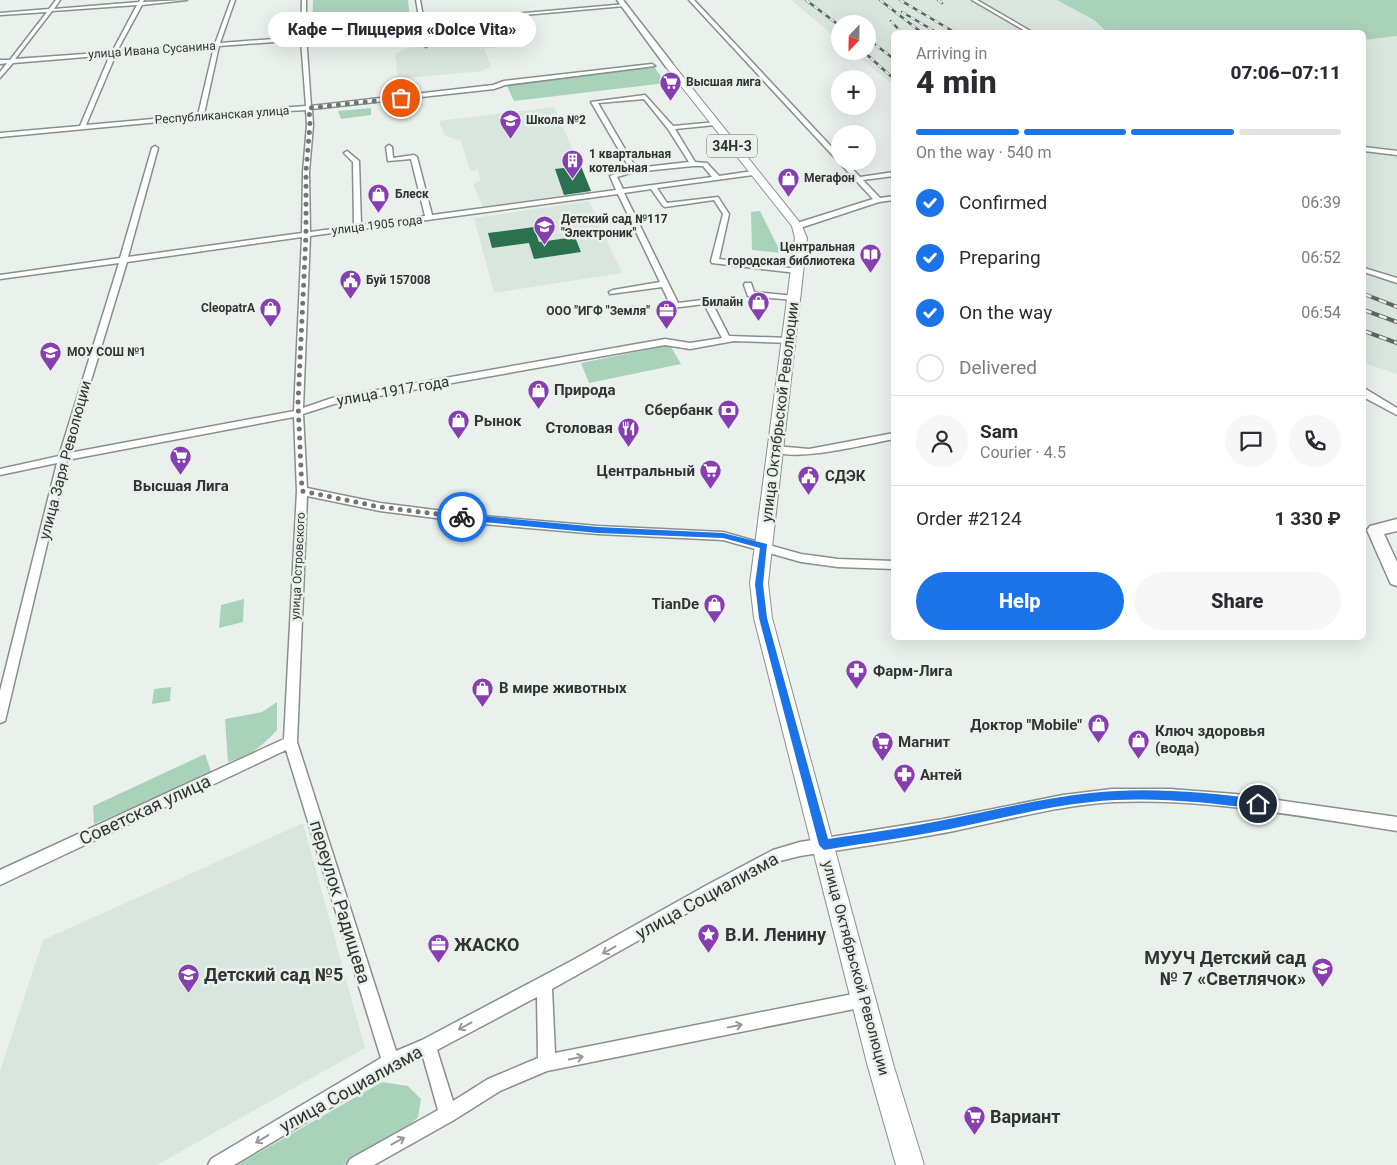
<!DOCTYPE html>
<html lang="en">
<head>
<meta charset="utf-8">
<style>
  :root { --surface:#fff; --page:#f7f7f7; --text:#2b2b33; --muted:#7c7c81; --line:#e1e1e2; --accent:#1a73e8 }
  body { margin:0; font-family:Roboto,sans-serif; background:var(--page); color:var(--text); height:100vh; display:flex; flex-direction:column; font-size:19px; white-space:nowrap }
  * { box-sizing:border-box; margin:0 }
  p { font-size:16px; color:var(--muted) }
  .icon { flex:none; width:28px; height:28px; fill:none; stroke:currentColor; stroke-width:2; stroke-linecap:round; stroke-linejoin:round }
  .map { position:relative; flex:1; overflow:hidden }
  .details { position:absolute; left:891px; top:30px; width:475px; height:610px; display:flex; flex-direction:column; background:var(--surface); border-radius:8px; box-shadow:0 5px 20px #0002 }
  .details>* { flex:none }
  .needle { width:32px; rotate:202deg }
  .buttons { position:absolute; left:831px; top:15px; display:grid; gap:10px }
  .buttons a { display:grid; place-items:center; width:45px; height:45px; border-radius:50%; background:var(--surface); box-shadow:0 5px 20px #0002; font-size:25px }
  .pin { position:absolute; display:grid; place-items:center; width:42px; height:42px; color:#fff; margin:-21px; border:2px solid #fff; border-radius:50%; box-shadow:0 1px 5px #0007 }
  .courier { position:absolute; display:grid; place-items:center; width:50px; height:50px; margin:-25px; border:4px solid #1a73e8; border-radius:50%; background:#fff; color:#222; box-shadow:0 1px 6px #0007 }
  .bubble { position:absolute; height:35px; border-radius:18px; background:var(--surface); box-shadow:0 5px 20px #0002; font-size:16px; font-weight:800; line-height:35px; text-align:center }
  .headline em { font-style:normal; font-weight:800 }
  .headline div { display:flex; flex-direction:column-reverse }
  .headline { display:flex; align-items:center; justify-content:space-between; height:85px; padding:0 25px }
  h1 { font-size:32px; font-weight:800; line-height:38px }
  .bar { display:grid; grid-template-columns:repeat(4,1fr); gap:8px 5px; align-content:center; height:60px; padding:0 25px }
  .bar i { height:6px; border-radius:4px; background:var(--line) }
  .bar .selected { background:var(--accent) }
  .bar p { grid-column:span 4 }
  .line { display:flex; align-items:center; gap:12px; padding:0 25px; border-top:1px solid var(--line) }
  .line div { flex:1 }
  .round { display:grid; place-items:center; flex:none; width:52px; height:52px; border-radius:26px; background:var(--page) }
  ol { padding:0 25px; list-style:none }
  li { display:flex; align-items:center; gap:15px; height:55px }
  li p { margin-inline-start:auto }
  li .icon { padding:5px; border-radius:50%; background:var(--accent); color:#fff; stroke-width:4 }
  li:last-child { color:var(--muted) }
  li i { width:28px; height:28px; border:2px solid var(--line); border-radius:50% }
  .cta { display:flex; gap:10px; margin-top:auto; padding:10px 25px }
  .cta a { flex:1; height:58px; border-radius:30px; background:var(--accent); color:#fff; font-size:20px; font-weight:800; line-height:58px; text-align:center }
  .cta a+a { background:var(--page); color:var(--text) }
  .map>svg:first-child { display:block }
  .built { fill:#d9e6de }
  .green { fill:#a9d2bb }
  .building { fill:#2b7150 }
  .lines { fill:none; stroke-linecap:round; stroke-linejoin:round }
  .street-casing { stroke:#898f8b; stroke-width:3 }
  .secondary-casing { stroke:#898f8b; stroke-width:3 }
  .primary-casing { stroke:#898f8b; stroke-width:2 }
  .street { fill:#fff; fill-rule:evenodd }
  .secondary { fill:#fff; fill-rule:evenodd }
  .primary { fill:#fff; fill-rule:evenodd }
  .rail-far1-casing { stroke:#606462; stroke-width:2.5 }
  .rail-casing { stroke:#606462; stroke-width:4 }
  .rail-far1 { stroke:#eaf1ed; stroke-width:2; stroke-dasharray:5; stroke-linecap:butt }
  .rail { stroke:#eaf1ed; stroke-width:2.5; stroke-dasharray:8; stroke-linecap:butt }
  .oneway { stroke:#989a98 }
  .route { fill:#1a73e8 }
  .done { stroke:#727673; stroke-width:5; stroke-dasharray:0 9 }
  .labels { text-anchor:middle; stroke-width:5; stroke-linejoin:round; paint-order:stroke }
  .far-street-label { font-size:12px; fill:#313432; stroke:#eaf1ed }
  .far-poi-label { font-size:12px; font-weight:bold; fill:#313432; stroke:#eaf1ed; text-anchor:start }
  .shield { fill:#eaf1ed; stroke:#686d6a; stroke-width:1 }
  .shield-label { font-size:14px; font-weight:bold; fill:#313432 }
  .poi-label { font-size:15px; font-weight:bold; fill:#313432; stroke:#eaf1ed; text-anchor:start }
  .street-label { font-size:15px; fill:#313432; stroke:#eaf1ed }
  .near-street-label { font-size:18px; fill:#313432; stroke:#eaf1ed }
  .near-poi-label { font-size:18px; font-weight:bold; fill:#313432; stroke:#eaf1ed; text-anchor:start }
</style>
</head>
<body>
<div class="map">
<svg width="1397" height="1165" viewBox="0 0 1397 1165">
  <rect width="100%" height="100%" fill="#eaf1ed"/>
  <path class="built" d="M791,0H1057L1094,20L1107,32H894V86L852,51H868V24H840V41Z
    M1397,36V374L1364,363V40Z
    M457,41L459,45L495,41L499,47L484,49L491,66L483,71L398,79L395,54L407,48L431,46V43Z
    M554,107L591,191L483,207L473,184L480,180L478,170L470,171L461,141L445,136L439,121Z
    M589,201L622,273L494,293L474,218Z
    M303,823L365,1048L157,1165H0V1071L43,940Z"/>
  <path class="green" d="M313,0H408L410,22L312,30Z
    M1057,0H1397V36L1364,40V32H1107L1094,20Z
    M654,67L666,83L514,101L506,84Z
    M371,108V115L341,119L338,111Z
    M760,211L781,253L752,250L751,212Z
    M634,305L637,312L610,316L608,308Z
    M670,345L681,364L589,383L581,363Z
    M244,599L243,622L219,628L221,605Z
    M171,687L170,701L152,704L154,689Z
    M277,702V730C260,748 251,755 228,762L225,719L262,712Z
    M205,754L212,774L94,824L93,806Z
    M382,1082L408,1086L421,1099L418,1117L401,1134L343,1165H237Z"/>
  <path class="building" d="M581,166L591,191L564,195L555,169Z
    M534,227L539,242L575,237L581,252L534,259L529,243L492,248L488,233Z"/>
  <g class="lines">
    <defs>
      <path id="street" d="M56,0H60L54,9L139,2L140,0H144L143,2L187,0L142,5L117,51L215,44L231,0H235L220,43L301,37L302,0H306V32L420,22L416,0H420L424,22L626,4L624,6L425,24L429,45L426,47L423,45L420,25L306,35L311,106L493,85L504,81L652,64L655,66L505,85L494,89L312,109L313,125L309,172L310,232L354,226L353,162L344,153L347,151L359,161L361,225L425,216L411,159L388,161L386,147L389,145L392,147L393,158L414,155L417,157L432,215L616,190L610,176L630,169L591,102L645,95L673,126L717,122V124L715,125L675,129L695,162L707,163L719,176L753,171L756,173L753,175L657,188L667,203L718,197L729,214L719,259L797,269L801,271L797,273L712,263L711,261L723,214L714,200L665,207L663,206L651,189L624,193L678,303L710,299L729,336L789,338L792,339V343L734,341L690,349L665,345L334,404L303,414L307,488L380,503L483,516L598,526L723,532L801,554L838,559L894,561V569L838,567L801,562L723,540L598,534L483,524L380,511L307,496L297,742L396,1051L422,1040L573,960L707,885L773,850L800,842L943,819L1063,795L1112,789H1170L1235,794L1397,817V831C1304,817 1209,798 1114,802C1060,805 1007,820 954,831C903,841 851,848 800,856L780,861L552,989L555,1053L863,992L869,994L871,1000L869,1006L547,1071L500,1091L454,1120L374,1165H347L350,1159L438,1110L423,1057L397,1068L234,1165H208L211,1159L381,1058L286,750L0,885V870L284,739L297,491L294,417L67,460L6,717L5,721L0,723V691L57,463L0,475V469L59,456L119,263L0,279V275L120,258L152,148L155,146L158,148L128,257L302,233L303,172L307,125L306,110L254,113L0,137V133L80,126L110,55L13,63L0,78V72L7,63L0,64V60H10L47,12L0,15V13L49,9ZM137,5L112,52L15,59L52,11ZM301,40L306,106L204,114L219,46ZM214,47L198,115L86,125L116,54ZM644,99L668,129L689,162L636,168L598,103ZM693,166H703L712,177L623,189L617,177L634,172ZM618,194L660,282L613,290L609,292L610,294L662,287L672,308L704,304L722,338L690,343L665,339L332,398L303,408L310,236ZM302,237L294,411L69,453L127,262ZM537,997L538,1058L488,1079L453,1101L437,1050Z
        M689,0H694L840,156V161H845L860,177L894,172V176L863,180L880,198L894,196V200L879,202L800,228H794V224L873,199Z
        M972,0H977L1032,32H1027Z
        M1364,147L1397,151V155L1364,151Z
        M1364,268L1397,278V283L1364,272Z
        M745,283H751L754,292L794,296L798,298L794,300L748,296L744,285Z
        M1364,388L1397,408V415L1365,398Z
        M894,433V439C871,443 787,465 771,449L776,446L809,449Z"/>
      <path id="secondary" d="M617,0H623L672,63V67H666Z
        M1397,519V531L1384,534L1397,562V586L1391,584L1389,580L1367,530L1370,526Z"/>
      <path id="primary" d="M666,63H672L801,224L807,238L768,583L772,618L894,1067L924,1165H896L868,1067L754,618L750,583L795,238L792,226L666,67Z"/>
    </defs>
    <use href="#street" class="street-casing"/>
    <use href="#secondary" class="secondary-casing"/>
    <use href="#primary" class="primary-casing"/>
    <use href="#street" class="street"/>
    <use href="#secondary" class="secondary"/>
    <use href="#primary" class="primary"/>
    <defs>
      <path id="rail-far1" d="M806,0L840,26
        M880,0L921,32
        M900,0L954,32
        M938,0L942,3
        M902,12L936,32
        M891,21L901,32
        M868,39L894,59
        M863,51L894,79"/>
      <path id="rail" d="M1364,294L1397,307
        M1364,310L1397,322
        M1364,331L1397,343"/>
    </defs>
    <use href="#rail-far1" class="rail-far1-casing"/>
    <use href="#rail" class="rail-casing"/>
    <use href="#rail-far1" class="rail-far1"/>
    <use href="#rail" class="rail"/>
  </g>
  <defs><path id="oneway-shaft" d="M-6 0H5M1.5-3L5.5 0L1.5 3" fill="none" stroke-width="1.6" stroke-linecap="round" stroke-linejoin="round" transform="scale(1.25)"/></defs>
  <g class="oneway">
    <use href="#oneway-shaft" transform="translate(609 950) rotate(151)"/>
    <use href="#oneway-shaft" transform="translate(465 1026) rotate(151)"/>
    <use href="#oneway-shaft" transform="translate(735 1026) rotate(-11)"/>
    <use href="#oneway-shaft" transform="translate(576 1058) rotate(-11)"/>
    <use href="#oneway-shaft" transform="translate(262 1139) rotate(149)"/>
    <use href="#oneway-shaft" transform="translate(398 1141) rotate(-29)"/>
  </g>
  <path class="route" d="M462,514L598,527L723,533L767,544L763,584L767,618L828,839C867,833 906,828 944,820C993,811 1041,798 1091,793C1146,787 1203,792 1258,799L1263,804L1258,809C1203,802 1146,796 1091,802C1041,807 993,821 945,830C905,838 864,843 824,850L819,845L759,618L755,584L760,548L723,538L598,533L462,520L459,517Z"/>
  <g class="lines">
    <path class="done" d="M401,98L309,108L310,125L306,171V234L298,403L302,491L380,507L462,517"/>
  </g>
  <defs>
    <symbol id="supermarket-pin" viewBox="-11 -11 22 30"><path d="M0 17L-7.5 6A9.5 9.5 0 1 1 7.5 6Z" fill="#863eb1" stroke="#eaf1ed"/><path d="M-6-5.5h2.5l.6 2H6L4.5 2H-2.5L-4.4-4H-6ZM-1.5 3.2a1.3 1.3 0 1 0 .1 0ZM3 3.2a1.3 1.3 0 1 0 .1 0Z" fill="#fff"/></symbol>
    <symbol id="school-pin" viewBox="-11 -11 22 30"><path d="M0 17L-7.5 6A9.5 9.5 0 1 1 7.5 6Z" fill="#863eb1" stroke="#eaf1ed"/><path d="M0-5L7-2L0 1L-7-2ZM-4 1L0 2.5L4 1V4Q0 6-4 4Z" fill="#fff"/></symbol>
    <symbol id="building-pin" viewBox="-11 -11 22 30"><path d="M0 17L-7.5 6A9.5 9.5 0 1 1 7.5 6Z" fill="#863eb1" stroke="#eaf1ed"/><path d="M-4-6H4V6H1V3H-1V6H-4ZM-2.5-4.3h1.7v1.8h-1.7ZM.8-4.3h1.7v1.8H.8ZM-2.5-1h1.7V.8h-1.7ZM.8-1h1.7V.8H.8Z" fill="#fff"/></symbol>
    <symbol id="shop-pin" viewBox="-11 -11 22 30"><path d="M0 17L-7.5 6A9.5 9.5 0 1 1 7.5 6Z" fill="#863eb1" stroke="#eaf1ed"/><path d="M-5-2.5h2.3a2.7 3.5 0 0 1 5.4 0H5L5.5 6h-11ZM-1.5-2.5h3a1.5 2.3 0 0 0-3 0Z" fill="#fff"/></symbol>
    <symbol id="library-pin" viewBox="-11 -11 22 30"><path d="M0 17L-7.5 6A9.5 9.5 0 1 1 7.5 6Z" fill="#863eb1" stroke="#eaf1ed"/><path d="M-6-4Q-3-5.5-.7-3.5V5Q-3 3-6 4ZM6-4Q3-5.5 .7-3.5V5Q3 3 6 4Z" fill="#fff"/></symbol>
    <symbol id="civic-pin" viewBox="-11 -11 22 30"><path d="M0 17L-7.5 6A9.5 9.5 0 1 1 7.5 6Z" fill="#863eb1" stroke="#eaf1ed"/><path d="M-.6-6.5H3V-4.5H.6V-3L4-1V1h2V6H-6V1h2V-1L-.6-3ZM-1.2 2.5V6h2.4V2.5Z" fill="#fff"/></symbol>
    <symbol id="office-pin" viewBox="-11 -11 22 30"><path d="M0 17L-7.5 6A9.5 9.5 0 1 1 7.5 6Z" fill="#863eb1" stroke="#eaf1ed"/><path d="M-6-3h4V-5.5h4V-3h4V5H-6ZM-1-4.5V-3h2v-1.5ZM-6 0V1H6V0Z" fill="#fff"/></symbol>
    <symbol id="bank-pin" viewBox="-11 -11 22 30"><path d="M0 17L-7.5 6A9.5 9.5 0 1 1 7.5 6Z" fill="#863eb1" stroke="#eaf1ed"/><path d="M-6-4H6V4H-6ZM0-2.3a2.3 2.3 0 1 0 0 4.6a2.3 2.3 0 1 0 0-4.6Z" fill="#fff"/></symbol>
    <symbol id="restaurant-pin" viewBox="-11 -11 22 30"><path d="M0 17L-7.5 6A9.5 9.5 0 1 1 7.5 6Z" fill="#863eb1" stroke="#eaf1ed"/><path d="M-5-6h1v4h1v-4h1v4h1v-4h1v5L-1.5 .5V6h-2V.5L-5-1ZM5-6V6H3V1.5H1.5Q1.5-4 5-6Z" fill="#fff"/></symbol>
    <symbol id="pharmacy-pin" viewBox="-11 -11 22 30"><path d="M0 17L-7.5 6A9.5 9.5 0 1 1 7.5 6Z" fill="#863eb1" stroke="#eaf1ed"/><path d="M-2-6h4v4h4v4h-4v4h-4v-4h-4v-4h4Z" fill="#fff"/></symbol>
    <symbol id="sight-pin" viewBox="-11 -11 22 30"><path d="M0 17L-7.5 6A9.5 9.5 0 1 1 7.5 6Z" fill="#863eb1" stroke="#eaf1ed"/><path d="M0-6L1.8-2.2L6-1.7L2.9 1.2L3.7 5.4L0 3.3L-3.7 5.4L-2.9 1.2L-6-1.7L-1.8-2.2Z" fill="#fff"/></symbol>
  </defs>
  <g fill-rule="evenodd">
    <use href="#supermarket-pin" x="658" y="70" width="25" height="34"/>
    <use href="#school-pin" x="498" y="108" width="25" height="34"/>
    <use href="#building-pin" x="560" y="148" width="25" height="34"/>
    <use href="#shop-pin" x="776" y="166" width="25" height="34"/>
    <use href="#shop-pin" x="366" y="182" width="25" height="34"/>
    <use href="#school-pin" x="532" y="214" width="25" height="34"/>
    <use href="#library-pin" x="858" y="242" width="25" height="34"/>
    <use href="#civic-pin" x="338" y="268" width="25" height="34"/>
    <use href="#shop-pin" x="746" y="290" width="25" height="34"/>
    <use href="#shop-pin" x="258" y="296" width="25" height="34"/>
    <use href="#office-pin" x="654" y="298" width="25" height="34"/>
    <use href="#school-pin" x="38" y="340" width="25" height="34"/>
    <use href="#shop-pin" x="526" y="378" width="25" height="34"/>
    <use href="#bank-pin" x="716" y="398" width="25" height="34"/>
    <use href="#shop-pin" x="446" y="408" width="25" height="34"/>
    <use href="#restaurant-pin" x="616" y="416" width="25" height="34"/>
    <use href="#supermarket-pin" x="168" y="444" width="25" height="34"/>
    <use href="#supermarket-pin" x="698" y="458" width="25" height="34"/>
    <use href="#civic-pin" x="796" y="464" width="25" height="34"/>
    <use href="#shop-pin" x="702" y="592" width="25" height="34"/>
    <use href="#pharmacy-pin" x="844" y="658" width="25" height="34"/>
    <use href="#shop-pin" x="470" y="676" width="25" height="34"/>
    <use href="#shop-pin" x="1086" y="712" width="25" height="34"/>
    <use href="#shop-pin" x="1126" y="728" width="25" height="34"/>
    <use href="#supermarket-pin" x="870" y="730" width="25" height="34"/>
    <use href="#pharmacy-pin" x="892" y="762" width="25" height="34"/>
    <use href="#sight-pin" x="696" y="922" width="25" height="34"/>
    <use href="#office-pin" x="426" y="932" width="25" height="34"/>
    <use href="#school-pin" x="1310" y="956" width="25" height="34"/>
    <use href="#school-pin" x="176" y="962" width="25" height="34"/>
    <use href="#supermarket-pin" x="962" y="1104" width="25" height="34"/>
  </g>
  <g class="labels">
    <g class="far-street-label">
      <text transform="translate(152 50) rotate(-4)" y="4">улица Ивана Сусанина</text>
      <text transform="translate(222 115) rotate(-4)" y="4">Республиканская улица</text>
      <text transform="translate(377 225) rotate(-7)" y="4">улица 1905 года</text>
      <text transform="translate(298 566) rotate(-87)" y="4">улица Островского</text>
    </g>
    <g class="far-poi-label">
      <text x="686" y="86">Высшая лига</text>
      <text x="526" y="124">Школа №2</text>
      <text x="589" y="158">1 квартальная<tspan x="589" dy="14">котельная</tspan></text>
      <text x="804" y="182">Мегафон</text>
      <text x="395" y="198">Блеск</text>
      <text x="561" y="223">Детский сад №117<tspan x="561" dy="14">"Электроник"</tspan></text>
      <text x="855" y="251" text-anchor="end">Центральная<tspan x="855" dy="14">городская библиотека</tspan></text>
      <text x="366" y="284">Буй 157008</text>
      <text x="743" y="306" text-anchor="end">Билайн</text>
      <text x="255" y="312" text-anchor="end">CleopatrA</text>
      <text x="650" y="315" text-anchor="end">ООО "ИГФ "Земля"</text>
      <text x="67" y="356">МОУ СОШ №1</text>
    </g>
    <rect class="shield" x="707" y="134.5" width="50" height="23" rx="4"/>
    <g class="shield-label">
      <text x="732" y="151">34Н-3</text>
    </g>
    <g class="poi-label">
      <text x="554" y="395">Природа</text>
      <text x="713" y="415" text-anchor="end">Сбербанк</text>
      <text x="474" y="426">Рынок</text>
      <text x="613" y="433" text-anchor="end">Столовая</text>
      <text x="695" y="476" text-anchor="end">Центральный</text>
      <text x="825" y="481">СДЭК</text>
      <text x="181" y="491" text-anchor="middle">Высшая Лига</text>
      <text x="699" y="609" text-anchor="end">TianDe</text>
      <text x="873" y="676">Фарм-Лига</text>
      <text x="499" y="693">В мире животных</text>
      <text x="1082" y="730" text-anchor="end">Доктор "Mobile"</text>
      <text x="1155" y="736">Ключ здоровья<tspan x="1155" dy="17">(вода)</tspan></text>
      <text x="898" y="747">Магнит</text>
      <text x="920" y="780">Антей</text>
    </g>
    <g class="street-label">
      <text transform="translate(393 391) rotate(-10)" y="5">улица 1917 года</text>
      <text transform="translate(780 412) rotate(-83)" y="5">улица Октябрьской Революции</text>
      <text transform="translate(65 460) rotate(-75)" y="5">улица Заря Революции</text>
      <text transform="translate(856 968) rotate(75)" y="5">улица Октябрьской Революции</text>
    </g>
    <g class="near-street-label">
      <text transform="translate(145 810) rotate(-25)" y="6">Советская улица</text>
      <text transform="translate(707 896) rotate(-29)" y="6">улица Социализма</text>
      <text transform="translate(340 902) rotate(73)" y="6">переулок Радищева</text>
      <text transform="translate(351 1089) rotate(-29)" y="6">улица Социализма</text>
    </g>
    <g class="near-poi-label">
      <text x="725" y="941">В.И. Ленину</text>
      <text x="454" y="951">ЖАСКО</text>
      <text x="1306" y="964" text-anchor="end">МУУЧ Детский сад<tspan x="1306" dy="21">№ 7 «Светлячок»</tspan></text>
      <text x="204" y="981">Детский сад №5</text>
      <text x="990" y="1123">Вариант</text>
    </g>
  </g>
</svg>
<div class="buttons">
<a><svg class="needle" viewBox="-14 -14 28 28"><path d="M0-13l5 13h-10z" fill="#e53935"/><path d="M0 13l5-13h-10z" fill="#7c7c81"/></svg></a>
<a>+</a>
<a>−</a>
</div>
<div class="pin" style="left:401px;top:98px;background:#ea580c"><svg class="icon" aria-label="bag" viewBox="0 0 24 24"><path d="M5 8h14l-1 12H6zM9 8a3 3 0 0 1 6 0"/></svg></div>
<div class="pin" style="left:1258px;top:804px;background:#1f2937"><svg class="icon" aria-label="home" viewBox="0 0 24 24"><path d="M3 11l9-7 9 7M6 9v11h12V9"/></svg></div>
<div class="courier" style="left:462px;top:517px"><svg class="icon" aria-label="bike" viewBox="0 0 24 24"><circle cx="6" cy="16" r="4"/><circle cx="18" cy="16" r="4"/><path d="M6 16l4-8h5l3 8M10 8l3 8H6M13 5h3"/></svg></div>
<div class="bubble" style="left:268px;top:12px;width:268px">Кафе — Пиццерия «Dolce Vita»</div>
<section class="details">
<div class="headline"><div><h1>4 min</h1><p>Arriving in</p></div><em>07:06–07:11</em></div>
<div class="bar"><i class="selected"></i><i class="selected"></i><i class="selected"></i><i></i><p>On the way · 540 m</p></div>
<ol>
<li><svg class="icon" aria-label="check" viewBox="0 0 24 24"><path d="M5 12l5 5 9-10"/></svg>Confirmed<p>06:39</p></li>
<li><svg class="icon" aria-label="check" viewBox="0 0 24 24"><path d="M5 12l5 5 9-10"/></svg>Preparing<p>06:52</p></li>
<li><svg class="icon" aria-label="check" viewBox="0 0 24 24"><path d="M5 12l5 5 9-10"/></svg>On the way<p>06:54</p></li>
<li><i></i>Delivered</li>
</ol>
<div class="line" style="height:90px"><a class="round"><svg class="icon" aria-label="person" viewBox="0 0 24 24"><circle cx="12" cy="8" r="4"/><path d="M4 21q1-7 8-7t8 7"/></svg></a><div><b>Sam</b><p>Courier · 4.5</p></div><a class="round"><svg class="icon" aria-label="chat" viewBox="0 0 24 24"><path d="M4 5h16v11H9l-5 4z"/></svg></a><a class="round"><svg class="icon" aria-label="phone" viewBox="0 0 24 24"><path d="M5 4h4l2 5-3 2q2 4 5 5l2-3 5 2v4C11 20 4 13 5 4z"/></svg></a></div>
<div class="line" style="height:65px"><div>Order #2124</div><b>1 330 ₽</b></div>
<div class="cta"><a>Help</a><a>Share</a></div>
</section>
</div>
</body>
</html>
